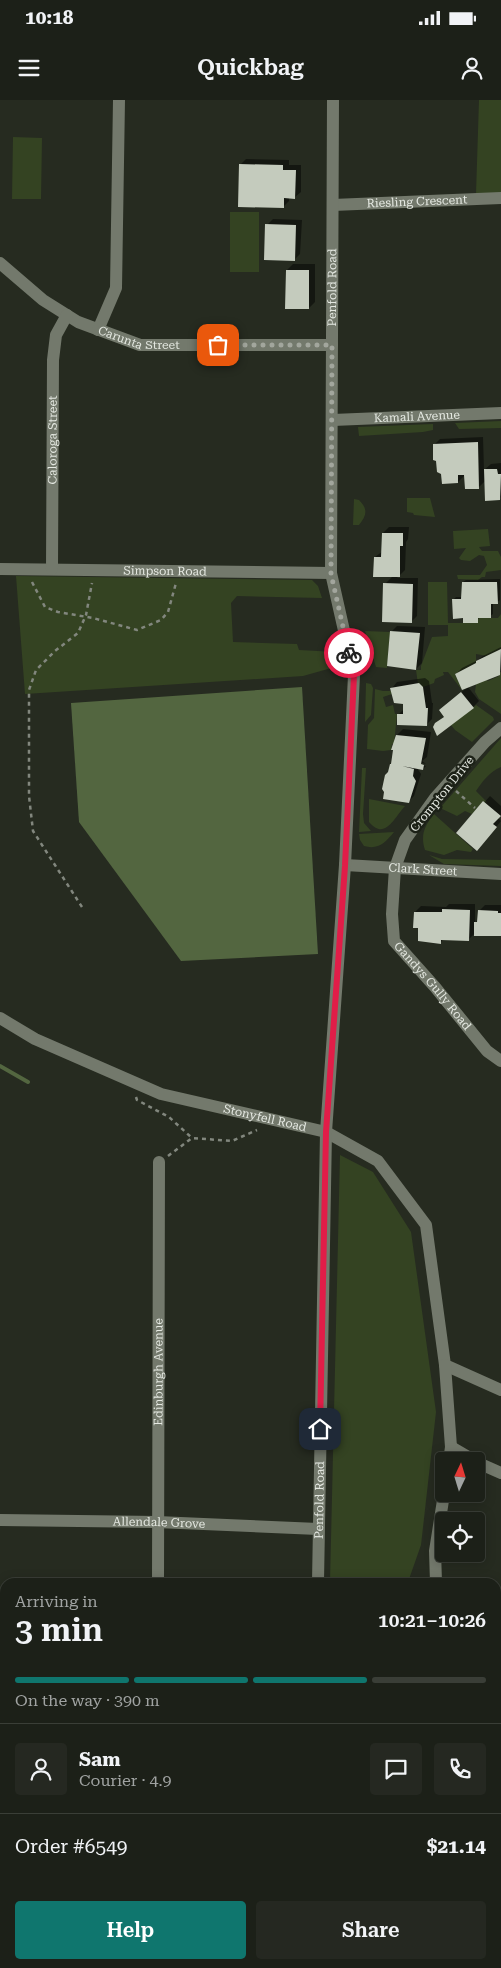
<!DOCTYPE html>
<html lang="en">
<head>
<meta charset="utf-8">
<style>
  :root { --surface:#1c2018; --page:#252821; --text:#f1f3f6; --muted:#a0a3a2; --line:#3a3e37; --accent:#0f766e }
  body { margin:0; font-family:"Roboto Serif",serif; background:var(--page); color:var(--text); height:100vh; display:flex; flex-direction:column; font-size:19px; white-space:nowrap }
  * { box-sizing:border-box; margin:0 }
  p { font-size:16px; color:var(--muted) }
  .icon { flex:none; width:28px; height:28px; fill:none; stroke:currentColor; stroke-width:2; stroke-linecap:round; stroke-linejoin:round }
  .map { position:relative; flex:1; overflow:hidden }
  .side { position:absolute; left:0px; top:1478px; width:501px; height:391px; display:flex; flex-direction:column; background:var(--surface); border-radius:15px 15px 0 0; box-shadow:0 2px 12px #0003,0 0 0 1px var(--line) }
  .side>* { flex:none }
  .needle { width:32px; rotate:4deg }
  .buttons { position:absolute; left:435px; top:1352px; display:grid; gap:10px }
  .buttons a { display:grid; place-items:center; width:50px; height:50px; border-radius:5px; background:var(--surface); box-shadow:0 2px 12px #0003,0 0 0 1px var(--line); font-size:25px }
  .pin { position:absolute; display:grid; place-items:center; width:42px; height:42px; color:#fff; margin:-21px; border-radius:10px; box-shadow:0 2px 8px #0006 }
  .courier { position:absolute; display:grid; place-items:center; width:50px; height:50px; margin:-25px; border:4px solid #e11d48; border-radius:50%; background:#fff; color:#222; box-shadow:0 1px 6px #0007 }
  .overview em { font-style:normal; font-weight:600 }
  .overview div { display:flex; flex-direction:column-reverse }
  .overview { display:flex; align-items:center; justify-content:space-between; height:85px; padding:0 15px }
  h1 { font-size:32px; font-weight:600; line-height:38px }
  .bar { display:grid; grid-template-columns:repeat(4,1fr); gap:8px 5px; align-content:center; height:60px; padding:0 15px }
  .bar i { height:6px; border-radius:4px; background:var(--line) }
  .bar .on { background:var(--accent) }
  .bar p { grid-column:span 4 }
  .line { display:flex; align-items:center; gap:12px; padding:0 15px; border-top:1px solid var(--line) }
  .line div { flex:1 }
  .round { display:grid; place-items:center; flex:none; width:52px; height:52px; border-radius:5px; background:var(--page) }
  .action { display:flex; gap:10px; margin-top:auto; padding:10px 15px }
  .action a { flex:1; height:58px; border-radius:5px; background:var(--accent); color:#fff; font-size:20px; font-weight:600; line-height:58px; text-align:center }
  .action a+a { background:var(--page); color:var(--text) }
  .status { display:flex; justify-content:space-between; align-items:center; height:35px; padding:0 25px; background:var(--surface); direction:ltr }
  .status svg { height:14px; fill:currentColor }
  header { display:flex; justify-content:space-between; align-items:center; height:65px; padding:0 15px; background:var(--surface); font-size:22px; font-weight:600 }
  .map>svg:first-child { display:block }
  .green { fill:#344322 }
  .water { fill:#536640 }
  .shadow { fill:#0007 }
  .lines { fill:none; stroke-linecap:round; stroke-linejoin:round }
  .stream { stroke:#536640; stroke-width:4 }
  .building { fill:#c4cbbd }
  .path { stroke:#82877e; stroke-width:2.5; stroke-dasharray:4 4; stroke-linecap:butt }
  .minor { stroke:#73796c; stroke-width:12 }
  .done { stroke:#a2a69d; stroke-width:5; stroke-dasharray:0 9 }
  .route { stroke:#e11d48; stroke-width:6 }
  .labels { text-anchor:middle; stroke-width:5; stroke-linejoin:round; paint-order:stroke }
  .street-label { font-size:12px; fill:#e4e8e1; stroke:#1c2117 }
</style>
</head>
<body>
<div class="status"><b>10:18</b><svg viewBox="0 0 49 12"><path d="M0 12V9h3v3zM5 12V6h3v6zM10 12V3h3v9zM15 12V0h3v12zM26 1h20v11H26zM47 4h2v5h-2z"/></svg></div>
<header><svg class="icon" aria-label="menu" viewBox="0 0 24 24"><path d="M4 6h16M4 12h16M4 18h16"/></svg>Quickbag<svg class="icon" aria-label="person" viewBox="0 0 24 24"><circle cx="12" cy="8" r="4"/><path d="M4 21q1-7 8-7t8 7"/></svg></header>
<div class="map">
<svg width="501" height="1868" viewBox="0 0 501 1868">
  <rect width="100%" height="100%" fill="#262b20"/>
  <path class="green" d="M479,0H501V93L476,94Z
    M13,37L42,38L41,99H12Z
    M230,112H259V172H230Z
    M501,321V328L459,329L455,323Z
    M433,324V330L423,332L359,336L358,327Z
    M407,398H430L435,417L414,415L413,413L407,412Z
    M354,399L359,400C368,409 367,415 359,425H353Z
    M488,429L490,446L479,447L482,451H498L501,457V470L486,472L485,477H482L478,480L458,479L457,475H480L487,465L484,456L479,455L470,461L461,460L459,458L466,448L454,449L453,431Z
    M16,476L312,480L318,486L322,498L237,496L231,503L233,542L297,544L299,550L336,552L335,567L303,576L25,594Z
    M428,482H447L448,523H477L478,518H498L501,514V549L487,556L476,554V563L455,574L462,590L448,572H443L444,575L435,579L434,583L423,587L418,584L416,570H421V566L432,537L448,536V525H428Z
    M365,531L390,532L387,568L376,567Z
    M501,572V614L479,599L475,592L476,584L486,579L488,581L499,576V573Z
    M366,583L371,584L373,588L371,615L365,622Z
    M375,589L383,591H391L392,594L383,597L386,607L393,605L395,614H397L394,644H392L391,650L383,651L367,649L368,625L374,618Z
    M476,605L493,617L494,620L472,642L455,630L451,625Z
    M501,638V667C489,672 483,681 476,691L487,702L486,703L483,701L472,714L465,711L457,716L440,708Z
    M362,668H366L363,714L364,723L371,731L359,732Z
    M369,699L405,706C394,718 385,741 369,722Z
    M434,714L473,749L471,752L457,750L444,755L425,750C420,735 425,725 434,714Z
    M394,732C385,743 378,750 364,746L360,740L359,734Z
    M429,755L442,759L501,760V766L444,764Z
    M340,1055L373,1072L411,1132L436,1312L421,1445L408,1482H330Z"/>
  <path class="water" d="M302,587L318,854L181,861L79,722L71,603Z"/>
  <path class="shadow" d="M246,59L289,60V65H301V92L295,97H289V101L283,107L240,65Z
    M273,119L302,120L300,154L294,160L267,125Z
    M293,164H315V202L309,208L287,170Z
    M483,337L484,370L491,364L501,363V397L499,399L486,380L479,387L466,374L458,382L442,373L434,345L440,339Z
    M389,427H409L408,439L406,442L405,470L397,478H418L417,516L411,522L385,484L393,476L375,457L383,451V433Z
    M500,479V500L497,502H493V514L490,516H480L477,521L464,517L453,500L456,497H463V482L466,480Z
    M397,526L425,527L422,563L416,569L391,532Z
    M501,547V572L488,579L456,574L462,568L478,560L483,556Z
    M425,578L429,581L432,603H433L432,619L426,625L399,614L404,609V602L392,588L397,582Z
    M468,587L479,601L473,607L450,614L446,604Z
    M403,629L431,632L427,657L422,661L426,664L419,662V665L426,666L423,669L417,668L421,674L414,696L408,702L390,672L397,635Z
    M490,696L501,706V715L498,718L501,721L483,743L457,733Z
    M449,804H475V823L479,819V811L485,805H501V835L475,833L468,840L444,838L441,842L420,827L415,812L421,806L446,807Z
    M501,1639V1655L498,1642Z
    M0,1850H5V1864H89V1866L87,1868H0Z"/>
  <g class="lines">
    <path class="stream" d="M0,966L28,982"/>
  </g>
  <path class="building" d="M239,64L283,65V70H296L295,99L284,98V108L238,107Z
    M265,124L296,125L295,161L264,160Z
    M286,170H309V209H285Z
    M478,342L479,389H465L464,375H458V383L442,384L441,374L437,372L436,361L433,360V344Z
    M484,369H497L498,374H501L500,400L485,401Z
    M382,433H403V446H400V477H373L374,457H381Z
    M462,482H497L498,504H491V518H478V523H463V518L453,519L452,499H461Z
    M383,483L413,484L412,523L382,522Z
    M390,531L420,533L416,570L387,566Z
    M501,549L500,575L462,590L455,574L476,563V561Z
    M419,583L423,587L426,608H428L427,626L397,625V614H403V604L394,603L390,588Z
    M461,592L474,608L437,636L433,627L435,623L444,617L439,610Z
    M396,635L426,638L421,664L424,665L423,670L402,666L414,669L413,676L416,681L409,703L383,699L384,692L382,689L385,675L388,672L390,664H391L393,650H391Z
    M483,701L501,716L493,724L497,727L477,751L456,733Z
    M442,809L470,810L469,841L441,840V844L418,841V828H413L414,812H442Z
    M478,810L498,811V813H501V836H474V822H477Z
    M0,1858L5,1859V1864H25V1868H0Z
    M30,1864H81V1868H30Z"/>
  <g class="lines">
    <path class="path" d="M32,482L45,507L58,512L93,518L137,530L161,520L168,512L176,483
      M456,691L475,708
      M82,807L33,731L29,696V590L36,570L55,551L78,533L86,515L92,483
      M136,997L137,1000L169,1017L192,1038
      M168,1056L192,1038L232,1041L257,1030"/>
    <g class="minor">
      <path id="s1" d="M333,105L501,98"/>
      <path id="s2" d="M0,163L43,200L78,222L140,245H332"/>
      <path d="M98,230L116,188L119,0"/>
      <path id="s3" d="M333,320L501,313"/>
      <path id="s4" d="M0,469L331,473"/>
      <path id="s5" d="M52,469L53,260L56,235L67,215"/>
      <path id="s6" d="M501,628L485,642L435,698L405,740L395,768L392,814L394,841L435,887L487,951L501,961"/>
      <path id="s7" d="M345,765L501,774"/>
      <path id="s8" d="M0,918L35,939L161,994L326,1032L378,1061L426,1125L445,1265L501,1290"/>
      <path d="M445,1265L451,1347L449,1361"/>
      <path d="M451,1347L475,1361"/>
      <path d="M476,1362L501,1373"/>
      <path id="s9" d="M0,1420L157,1422L318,1429"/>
      <path id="s10" d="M158,1482L159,1062"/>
      <path id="s11" d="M318,1482L326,1032L345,765L354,575L331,473L333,0"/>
      <path d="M436,1482L435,1451L444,1394"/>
      <path d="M496,1744L501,1751"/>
      <path d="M496,1786L501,1788"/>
      <path d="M0,1819L5,1820"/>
      <path d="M233,1864L234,1868"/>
      <path d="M430,1864L432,1868"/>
      <path d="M108,1868V1864"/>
    </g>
  </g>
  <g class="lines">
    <path class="done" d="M218,245H332L331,474L349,553"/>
    <path class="route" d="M320,1329L326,1032L345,766L354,575L349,553"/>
  </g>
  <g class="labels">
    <g class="street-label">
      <text dy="4" stroke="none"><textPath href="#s1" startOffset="84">Riesling Crescent</textPath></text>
      <text dy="4" stroke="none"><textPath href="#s11" startOffset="1298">Penfold Road</textPath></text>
      <text dy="4" stroke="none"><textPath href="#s2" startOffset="162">Carunta Street</textPath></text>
      <text dy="4" stroke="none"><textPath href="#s3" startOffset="84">Kamali Avenue</textPath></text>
      <text dy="4" stroke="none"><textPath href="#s5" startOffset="129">Caloroga Street</textPath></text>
      <text dy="4" stroke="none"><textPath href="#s4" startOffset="165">Simpson Road</textPath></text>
      <text transform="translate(442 694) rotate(-51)" y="4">Crompton Drive</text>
      <text dy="4" stroke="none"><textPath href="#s7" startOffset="78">Clark Street</textPath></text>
      <text dy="4" stroke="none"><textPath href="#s6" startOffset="310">Gandys Gully Road</textPath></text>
      <text dy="4" stroke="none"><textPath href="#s8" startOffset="285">Stonyfell Road</textPath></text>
      <text dy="4" stroke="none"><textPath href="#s10" startOffset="210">Edinburgh Avenue</textPath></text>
      <text dy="4" stroke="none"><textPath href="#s11" startOffset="82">Penfold Road</textPath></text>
      <text dy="4" stroke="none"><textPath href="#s9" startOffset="159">Allendale Grove</textPath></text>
    </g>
  </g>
</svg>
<div class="buttons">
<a><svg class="needle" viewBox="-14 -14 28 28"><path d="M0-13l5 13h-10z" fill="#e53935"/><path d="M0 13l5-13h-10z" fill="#a0a3a2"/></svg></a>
<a><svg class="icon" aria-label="locate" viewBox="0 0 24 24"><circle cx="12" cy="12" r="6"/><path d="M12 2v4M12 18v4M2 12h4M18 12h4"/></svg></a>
</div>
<div class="pin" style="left:218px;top:245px;background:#ea580c"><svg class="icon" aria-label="bag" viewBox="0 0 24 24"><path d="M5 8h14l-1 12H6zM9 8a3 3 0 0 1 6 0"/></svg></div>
<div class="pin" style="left:320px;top:1329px;background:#1f2937"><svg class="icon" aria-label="home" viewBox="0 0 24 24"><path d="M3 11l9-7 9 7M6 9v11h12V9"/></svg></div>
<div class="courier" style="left:349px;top:553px"><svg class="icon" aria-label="bike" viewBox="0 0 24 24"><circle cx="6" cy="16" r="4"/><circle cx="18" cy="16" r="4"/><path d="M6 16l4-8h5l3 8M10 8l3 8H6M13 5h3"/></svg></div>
<section class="side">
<div class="overview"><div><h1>3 min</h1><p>Arriving in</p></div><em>10:21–10:26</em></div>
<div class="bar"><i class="on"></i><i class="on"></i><i class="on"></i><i></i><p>On the way · 390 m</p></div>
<div class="line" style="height:90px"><a class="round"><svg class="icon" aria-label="person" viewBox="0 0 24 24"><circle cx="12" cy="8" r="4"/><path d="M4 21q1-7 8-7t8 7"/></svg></a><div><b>Sam</b><p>Courier · 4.9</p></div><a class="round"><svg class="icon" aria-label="chat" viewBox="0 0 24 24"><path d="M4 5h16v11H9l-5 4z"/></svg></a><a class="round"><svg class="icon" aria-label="phone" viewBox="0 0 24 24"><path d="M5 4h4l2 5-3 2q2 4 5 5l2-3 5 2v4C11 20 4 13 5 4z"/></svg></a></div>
<div class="line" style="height:65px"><div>Order #6549</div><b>$21.14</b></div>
<div class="action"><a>Help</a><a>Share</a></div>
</section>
</div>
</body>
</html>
